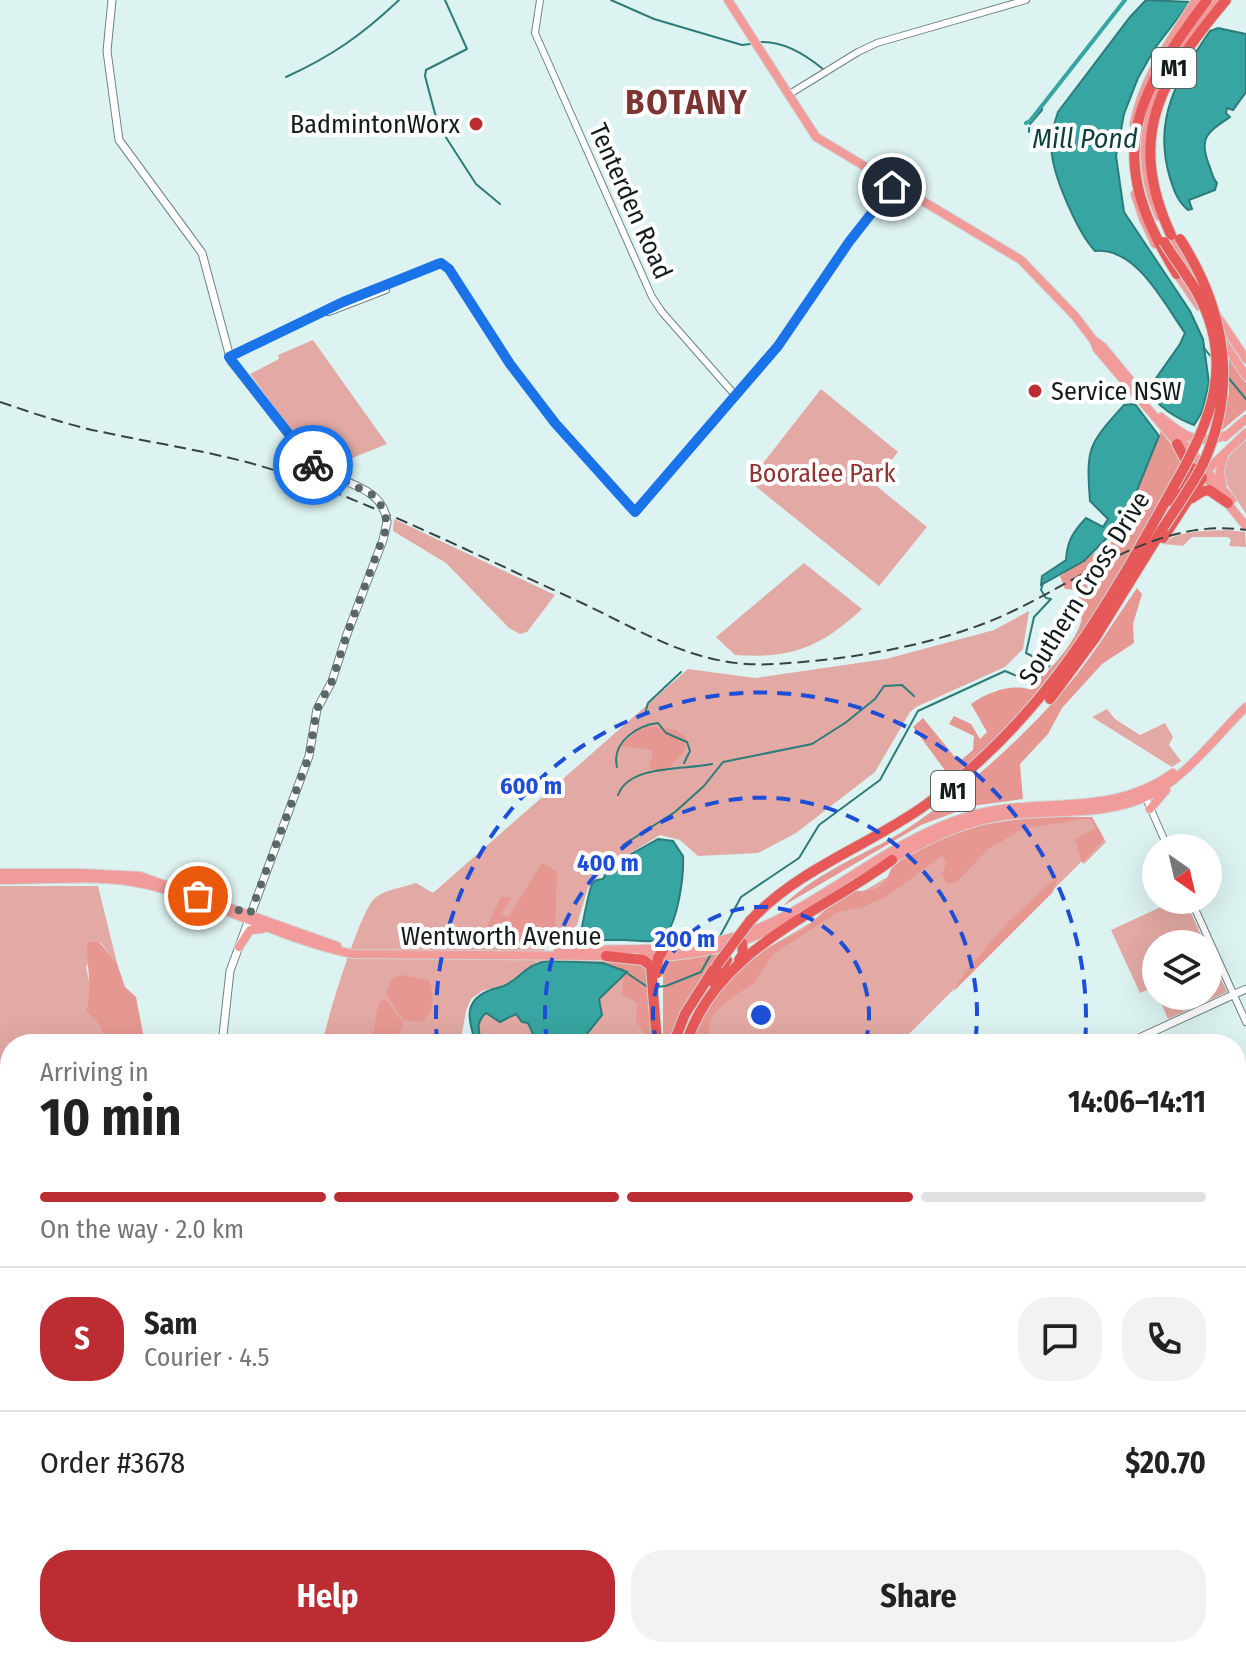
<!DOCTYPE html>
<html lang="en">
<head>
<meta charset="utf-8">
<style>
  :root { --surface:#fff; --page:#f2f2f2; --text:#222; --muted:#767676; --line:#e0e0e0; --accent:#bc2c33 }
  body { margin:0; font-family:"Fira Sans Condensed",sans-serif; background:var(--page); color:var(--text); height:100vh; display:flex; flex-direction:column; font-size:30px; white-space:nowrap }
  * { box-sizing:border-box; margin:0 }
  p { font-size:26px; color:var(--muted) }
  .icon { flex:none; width:44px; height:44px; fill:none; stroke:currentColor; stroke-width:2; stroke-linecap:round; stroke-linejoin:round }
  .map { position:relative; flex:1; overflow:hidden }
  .side { position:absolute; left:0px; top:1034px; width:1246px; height:624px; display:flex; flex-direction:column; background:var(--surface); border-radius:32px 32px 0 0; box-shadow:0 8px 32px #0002 }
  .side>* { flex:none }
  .needle { width:52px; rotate:146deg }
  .buttons { position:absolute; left:1142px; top:834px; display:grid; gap:16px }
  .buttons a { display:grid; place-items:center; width:80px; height:80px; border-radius:50%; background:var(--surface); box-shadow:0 8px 32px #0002; font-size:40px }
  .pin { position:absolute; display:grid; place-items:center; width:68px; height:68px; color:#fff; margin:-34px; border:4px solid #fff; border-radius:50%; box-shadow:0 2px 8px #0007 }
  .courier { position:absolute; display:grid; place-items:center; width:80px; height:80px; margin:-40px; border:6px solid #1a73e8; border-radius:50%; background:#fff; color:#222; box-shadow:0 2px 10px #0007 }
  .summary em { font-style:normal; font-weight:700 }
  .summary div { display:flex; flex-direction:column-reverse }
  .summary { display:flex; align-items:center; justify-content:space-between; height:136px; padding:0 40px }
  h1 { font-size:52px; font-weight:700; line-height:60px }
  .bar { display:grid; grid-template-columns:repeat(4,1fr); gap:12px 8px; align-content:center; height:96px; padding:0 40px }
  .bar i { height:10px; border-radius:6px; background:var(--line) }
  .bar .on { background:var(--accent) }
  .bar p { grid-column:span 4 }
  .line { display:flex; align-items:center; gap:20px; padding:0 40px; border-top:2px solid var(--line) }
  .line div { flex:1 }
  .round { display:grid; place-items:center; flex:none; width:84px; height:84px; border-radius:32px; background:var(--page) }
  .cta { display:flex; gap:16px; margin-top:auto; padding:16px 40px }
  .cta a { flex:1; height:92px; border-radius:32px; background:var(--accent); color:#fff; font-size:32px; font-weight:700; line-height:92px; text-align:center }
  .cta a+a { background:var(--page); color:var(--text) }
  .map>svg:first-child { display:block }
  .green { fill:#e3a9a4 }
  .forest { fill:#e79792 }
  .water { fill:#37a5a1; stroke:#2c7c79; stroke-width:2 }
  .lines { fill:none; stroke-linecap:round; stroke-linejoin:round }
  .stream { stroke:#2c7c79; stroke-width:2 }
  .canal { stroke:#37a5a1; stroke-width:4 }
  .tertiary-casing { stroke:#6e8381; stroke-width:8 }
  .secondary-casing { stroke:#6e8381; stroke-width:9 }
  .primary-casing { stroke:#d0d2d1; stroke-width:10 }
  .motorway-casing { stroke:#d0d2d1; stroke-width:12 }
  .tertiary { stroke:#fff; stroke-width:6 }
  .secondary { stroke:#fff; stroke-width:7 }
  .primary { stroke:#f19b9b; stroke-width:8 }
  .motorway { stroke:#e75958; stroke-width:10 }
  .rail { stroke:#384342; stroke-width:2; stroke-dasharray:12 6; stroke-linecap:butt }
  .secondary-bridge-casing { stroke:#6e8381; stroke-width:9; stroke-linecap:butt }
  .motorway-bridge-casing { stroke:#d0d2d1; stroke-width:12; stroke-linecap:butt }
  .secondary-bridge { stroke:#fff; stroke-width:7 }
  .motorway-bridge { stroke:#e75958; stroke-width:10 }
  .done { stroke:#596766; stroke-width:8; stroke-dasharray:0 14.4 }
  .route { stroke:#1a73e8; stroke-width:10 }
  .ring { fill:none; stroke:#1d4ed8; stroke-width:4; stroke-dasharray:14 10 }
  .poi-dot { fill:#bc2c33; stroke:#fff; stroke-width:3 }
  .labels { text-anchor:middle; stroke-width:8; stroke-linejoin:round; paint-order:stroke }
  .shield { fill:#fff; stroke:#5a605f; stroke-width:2 }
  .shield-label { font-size:24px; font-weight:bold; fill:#131c1b }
  .poi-label { font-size:26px; fill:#131c1b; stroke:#fff; text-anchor:end }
  .street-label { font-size:26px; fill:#131c1b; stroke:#fff }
  .park-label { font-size:26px; fill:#903332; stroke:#fff }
  .water-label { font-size:28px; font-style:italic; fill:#0d3f3d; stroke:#fff }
  .district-label { font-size:34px; font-weight:bold; letter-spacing:2px; fill:#7c3533; stroke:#fff }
  .centre { fill:#1d4ed8; stroke:#fff; stroke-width:4 }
  .ring-label { font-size:24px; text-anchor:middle; font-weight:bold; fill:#1d4ed8; stroke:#fff; stroke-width:8; stroke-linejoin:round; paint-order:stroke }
</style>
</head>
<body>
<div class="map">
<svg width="1246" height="1658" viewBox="0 0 1246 1658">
  <rect width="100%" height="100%" fill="#dcf3f1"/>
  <path class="green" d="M313,340L387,444L337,464L334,472L311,456L250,374L279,359L278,355Z
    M821,389L898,452L873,483L927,527L879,586L749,481Z
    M1246,440V514L1222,477C1224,459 1232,452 1246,440Z
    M394,519L555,595L527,632L520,634L509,628L446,563L393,531Z
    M1227,530L1245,532L1246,547L1229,546L1231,540L1228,537H1192L1183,546L1163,544C1176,530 1208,531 1227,530Z
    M804,563L862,609C821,647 791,659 735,655L716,637Z
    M1029,611L1023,649L1005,667L916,707L910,712L875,772L796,833L758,853L698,856L680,840L660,835L606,868L588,887L577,925L534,958L644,963L650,967L653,1041L690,1039L703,1011L731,974L773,945L884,879L906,871L1006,825L1092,817L1106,842L1084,864L1082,861L899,1044H578L611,965L537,962L505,985L482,991L471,999L466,1011L460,1044H322C327,1020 360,910 375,898C384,890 404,887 416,883L433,893L688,669L755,678L886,659L994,630Z
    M1107,709L1115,719L1140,735L1165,723L1173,737L1169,745L1181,761L1172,767L1092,717Z
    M0,886H98L117,963L100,942L86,967L91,990L85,1011L98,1023L108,1044H10V1392L0,1366Z
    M1176,900H1185L1205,944H1156V991L1154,987L1140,993L1111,930Z
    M1208,951L1227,992L1168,1019L1158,996H1208Z
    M486,1013L500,1022L516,1014L522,1021L530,1025L533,1037L528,1044H481C479,1033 474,1023 486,1013Z
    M1246,1178V1260L1236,1265V1182L1241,1190L1238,1181Z
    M113,1648H254L255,1658H117Z
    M270,1648H518L534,1656L544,1648H567L565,1658H271Z
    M585,1648H711V1658H586Z"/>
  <path class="forest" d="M1229,358L1246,383V410L1221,431L1229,392Z
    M1161,431L1184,461L1100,608L1028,710L974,762L942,788L939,784L947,773L913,727L923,718L959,762L973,750L974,736L949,724L954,716L971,724L980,739L987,732L971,704C987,693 1009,684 1028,689C1047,673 1073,647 1081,622C1083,614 1079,599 1078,590L1065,589L1060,576L1112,542L1123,524Z
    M1137,588L1142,594L1133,624L1134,643L1102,664L1062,708L1048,734L1020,764L1023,799L972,806L921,825L783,906C820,868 875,852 917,822C969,786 1016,743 1058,697C1088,664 1112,624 1137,588Z
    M649,726L676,730L686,737L685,751L663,773L649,769L653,750L619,746L637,731Z
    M1055,817H1092L1104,839L1082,863L1075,839L1096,828L1090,818L1022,829L987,850L956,883H946L942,874L946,863L942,856L886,897L862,907L838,912L773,954L754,983L727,1001L711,1018L707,1044H692C704,1002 735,969 771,946C783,939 798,934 809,925C820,915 838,896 852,892C864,889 869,894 881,885C888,881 888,871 894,866C939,828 999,819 1055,817Z
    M542,863L557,872L555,930L574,933L576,940L442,942L470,933L484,932L501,897L511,898L500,914L508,917Z
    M1058,876L1053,892L953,992L963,975L1006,924Z
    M87,942H99L117,963L125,987L136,997L145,1044H108L98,1023L85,1011C94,989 86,966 87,942Z
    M718,954L687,1000L667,1044H663V962Z
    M603,960L640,964L647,973L652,1042L636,1022L637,1003L622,994L624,975Z
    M401,975L429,980C434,993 435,1013 422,1022L403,1020L386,994L392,979Z
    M385,999L403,1022L404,1026L390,1044H372L378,1004Z"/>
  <path class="water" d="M1146,0L1190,2L1155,48L1138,78L1124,114L1116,156L1124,212L1190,311L1203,339L1209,383L1202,412L1194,425C1175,418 1159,407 1147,391L1180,344L1185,333C1164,304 1137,247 1095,251C1078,233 1055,180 1052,155C1050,140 1053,126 1058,112L1130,17Z
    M1218,28L1246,34V92L1233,110L1227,108L1226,113L1230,117C1208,132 1198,137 1209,165C1212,172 1212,177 1217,183L1215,190L1189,200L1192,209L1188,210C1178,202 1174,191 1170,178C1152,118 1178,78 1210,31Z
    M1135,404L1159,436L1125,520L1084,561L1041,585L1042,576L1066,560C1067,541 1073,532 1086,518L1103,527L1108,519L1090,501C1086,447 1088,445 1124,405Z
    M658,839L673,841L683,856C684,874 678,929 661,938C651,944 635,940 624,940C609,940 595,941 581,935C581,929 590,887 592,884C596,879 597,880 603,879L610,866Z
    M549,961L603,963L627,972L599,999L602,1015L587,1034L586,1044H528L533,1034L528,1023L522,1022L516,1014L500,1022L486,1013C474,1023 480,1033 481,1044H476C469,1022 462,1002 488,991C493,988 500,988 506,985C522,976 528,963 549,961Z"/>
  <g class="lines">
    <path class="stream" d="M445,0L467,49L426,70L425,76L438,125L476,184L500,204
      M611,0L654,19L742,45L750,44
      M761,42C784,41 806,55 823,69
      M286,77C332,56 362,35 399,0
      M1030,124L1042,110V106
      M1029,132V128
      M1204,348L1212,358
      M1226,375L1246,399
      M645,714L648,703L681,672
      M617,767C611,742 638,725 658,723L666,733L687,742L690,751L684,763
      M618,795C629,764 686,770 712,764
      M623,845L675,812L704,786L723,762L812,744L845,723L875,699L884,686L902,685L914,696
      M719,938L741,897L799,858L819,825L880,780L918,711L1005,671L1036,684L1050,665L1026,653L1034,617L1051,599L1046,598L1041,590L1043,583
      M621,969L649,988
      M655,987L666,986L701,972L711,954"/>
    <path class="canal" d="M1026,123L1030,121L1125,0"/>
    <defs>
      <path id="tertiary" d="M540,0L535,33L652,297L662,312L735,395
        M788,95L858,52L877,43L1026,0
        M445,266L449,269L510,364L555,423L635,512L778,346L849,242L895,183
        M329,312L386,290
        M229,357L338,305L438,263L445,266
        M1144,794L1168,848
        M1191,900L1246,1022
        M1236,1272L1246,1267
        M0,1380L10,1406
        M1236,1627L1246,1642
        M104,1648L108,1658"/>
      <path id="secondary" d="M112,0L107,51L119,140L202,253L231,361L308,459L317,468L333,476
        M222,1044L230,971L309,756L317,709L332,681L347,634L383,540L387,522
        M1126,1044L1246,989
        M0,1185L10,1182"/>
      <path id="primary" d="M728,0L816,137L1021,260L1075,316L1094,341L1097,349L1179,445
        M1134,124C1143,77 1171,40 1196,0
        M1135,194L1143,218L1155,244
        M1159,216C1121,130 1165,65 1219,0
        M1169,231L1200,285
        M1175,271L1199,306
        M1216,314L1246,359
        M1220,337L1246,376
        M1095,341L1103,347L1139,391
        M1161,417C1184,436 1197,446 1227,435
        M1176,434L1232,500
        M1225,437L1246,419
        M1201,471L1246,526
        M1206,471L1246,433
        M1222,484L1220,471L1224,455
        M1150,809L1166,790
        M890,861C923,842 958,824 997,817C1049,808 1104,819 1152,794C1187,776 1218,734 1246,707
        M0,873H81L140,876L337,946
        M0,880C48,880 101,874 148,885C218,902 282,940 353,954L611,956
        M239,947L250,930L262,929
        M558,949C628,949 696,955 761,927C833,896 893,838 969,816C1039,795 1109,819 1173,773
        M641,957C697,958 747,945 795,916
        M1236,1544L1246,1540
        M936,1658L994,1648
        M983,1658L1014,1648"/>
      <path id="motorway" d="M1171,235C1125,135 1161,78 1226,0
        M1177,274C1105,159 1130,102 1207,0
        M1177,444L1188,465
        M1192,498L1201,492L1209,490L1228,503
        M1173,502L1193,468
        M1163,538L1202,478
        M1050,699L1095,638L1163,528
        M750,921C799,868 869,846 927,804C1045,718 1105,611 1174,486
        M606,956L643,960L651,966L657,1044
        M739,960L743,954L742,943
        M657,973L658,958L663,950
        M713,982L727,960
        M673,1044L685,1014L713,970
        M686,1044C716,949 819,914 892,860
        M770,1648L782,1658"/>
    </defs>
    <use href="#tertiary" class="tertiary-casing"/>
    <use href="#secondary" class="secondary-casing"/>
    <use href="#primary" class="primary-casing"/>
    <use href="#motorway" class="motorway-casing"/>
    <use href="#tertiary" class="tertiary"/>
    <use href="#secondary" class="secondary"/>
    <use href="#primary" class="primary"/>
    <use href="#motorway" class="motorway"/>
    <path class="rail" d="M0,402C33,413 67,425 102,432C162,445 224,453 283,473C380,507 475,554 569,597C638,628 694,669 774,664C845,660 921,648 988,622C1072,589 1150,516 1246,530"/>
    <defs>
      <path id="secondary-bridge" d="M333,476C357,486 384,493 387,522"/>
      <path id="motorway-bridge" d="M1164,242C1175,260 1188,276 1198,294C1236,365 1210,422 1174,486
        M1163,528C1176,508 1191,487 1202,466C1239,388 1225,309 1180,239
        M717,965L750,921"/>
    </defs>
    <use href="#secondary-bridge" class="secondary-bridge-casing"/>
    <use href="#motorway-bridge" class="motorway-bridge-casing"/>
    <use href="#secondary-bridge" class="secondary-bridge"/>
    <use href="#motorway-bridge" class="motorway-bridge"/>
  </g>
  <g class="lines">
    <path class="done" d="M198,896L250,914L309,756L317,709L332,681L347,634L385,532L386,514L375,496L313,465"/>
    <path class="route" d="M313,465L229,357L343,302L441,263L449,269L510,364L555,423L635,512L778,346L849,242L892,187"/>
  </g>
  <g class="ring">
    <path d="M657 1044A108 108 0 1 1 865 1044"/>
    <path d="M547 1043A216 216 0 1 1 975 1043"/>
    <path d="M437 1043A325 325 0 1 1 1085 1043"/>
  </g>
  <g class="poi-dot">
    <circle cx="476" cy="124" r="8"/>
    <circle cx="1035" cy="391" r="8"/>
  </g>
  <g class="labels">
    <g class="shield">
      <rect x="1152" y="48" width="44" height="40" rx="6"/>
      <rect x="931" y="771" width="44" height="40" rx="6"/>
    </g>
    <g class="shield-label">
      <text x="1174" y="76">M1</text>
      <text x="953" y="799">M1</text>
    </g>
    <g class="poi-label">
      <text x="460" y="133">BadmintonWorx</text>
      <text x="1051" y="400" text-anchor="start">Service NSW</text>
    </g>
    <g class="street-label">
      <text transform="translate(631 201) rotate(66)" y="9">Tenterden Road</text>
      <text transform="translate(1084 588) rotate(-58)" y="9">Southern Cross Drive</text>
      <text x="501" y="945">Wentworth Avenue</text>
    </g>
    <g class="park-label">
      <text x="822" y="482">Booralee Park</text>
    </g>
    <g class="water-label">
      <text x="1085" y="148">Mill Pond</text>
    </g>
    <g class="district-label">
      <text x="687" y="114">BOTANY</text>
    </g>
  </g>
  <circle cx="761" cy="1015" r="12" class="centre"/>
  <g class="ring-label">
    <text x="531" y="794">600 m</text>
    <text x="608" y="871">400 m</text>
    <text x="685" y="947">200 m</text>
  </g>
</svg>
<div class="buttons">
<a><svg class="needle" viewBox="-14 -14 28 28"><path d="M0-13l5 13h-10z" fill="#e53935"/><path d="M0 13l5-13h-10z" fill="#767676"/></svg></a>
<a><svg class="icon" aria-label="layers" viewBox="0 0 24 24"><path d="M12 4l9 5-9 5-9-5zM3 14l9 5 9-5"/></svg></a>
</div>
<div class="pin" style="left:198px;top:896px;background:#ea580c"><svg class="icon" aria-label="bag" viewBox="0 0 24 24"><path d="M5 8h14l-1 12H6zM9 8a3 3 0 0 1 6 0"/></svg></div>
<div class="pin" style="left:892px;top:187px;background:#1f2937"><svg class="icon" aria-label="home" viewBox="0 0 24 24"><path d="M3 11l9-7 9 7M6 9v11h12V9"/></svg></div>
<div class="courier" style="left:313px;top:465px"><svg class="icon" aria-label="bike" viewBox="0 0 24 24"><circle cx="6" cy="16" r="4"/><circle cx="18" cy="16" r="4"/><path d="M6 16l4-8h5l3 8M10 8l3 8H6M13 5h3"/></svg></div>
<section class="side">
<div class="summary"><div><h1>10 min</h1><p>Arriving in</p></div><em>14:06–14:11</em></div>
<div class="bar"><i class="on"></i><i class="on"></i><i class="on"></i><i></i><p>On the way · 2.0 km</p></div>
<div class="line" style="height:144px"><b class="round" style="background:var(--accent);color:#fff">S</b><div><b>Sam</b><p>Courier · 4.5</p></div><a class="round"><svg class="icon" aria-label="chat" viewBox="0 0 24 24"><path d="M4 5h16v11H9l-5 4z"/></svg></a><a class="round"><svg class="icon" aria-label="phone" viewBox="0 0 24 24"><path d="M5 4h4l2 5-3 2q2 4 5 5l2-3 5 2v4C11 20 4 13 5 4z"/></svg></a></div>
<div class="line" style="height:104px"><div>Order #3678</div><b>$20.70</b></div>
<div class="cta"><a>Help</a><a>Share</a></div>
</section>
</div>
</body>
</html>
